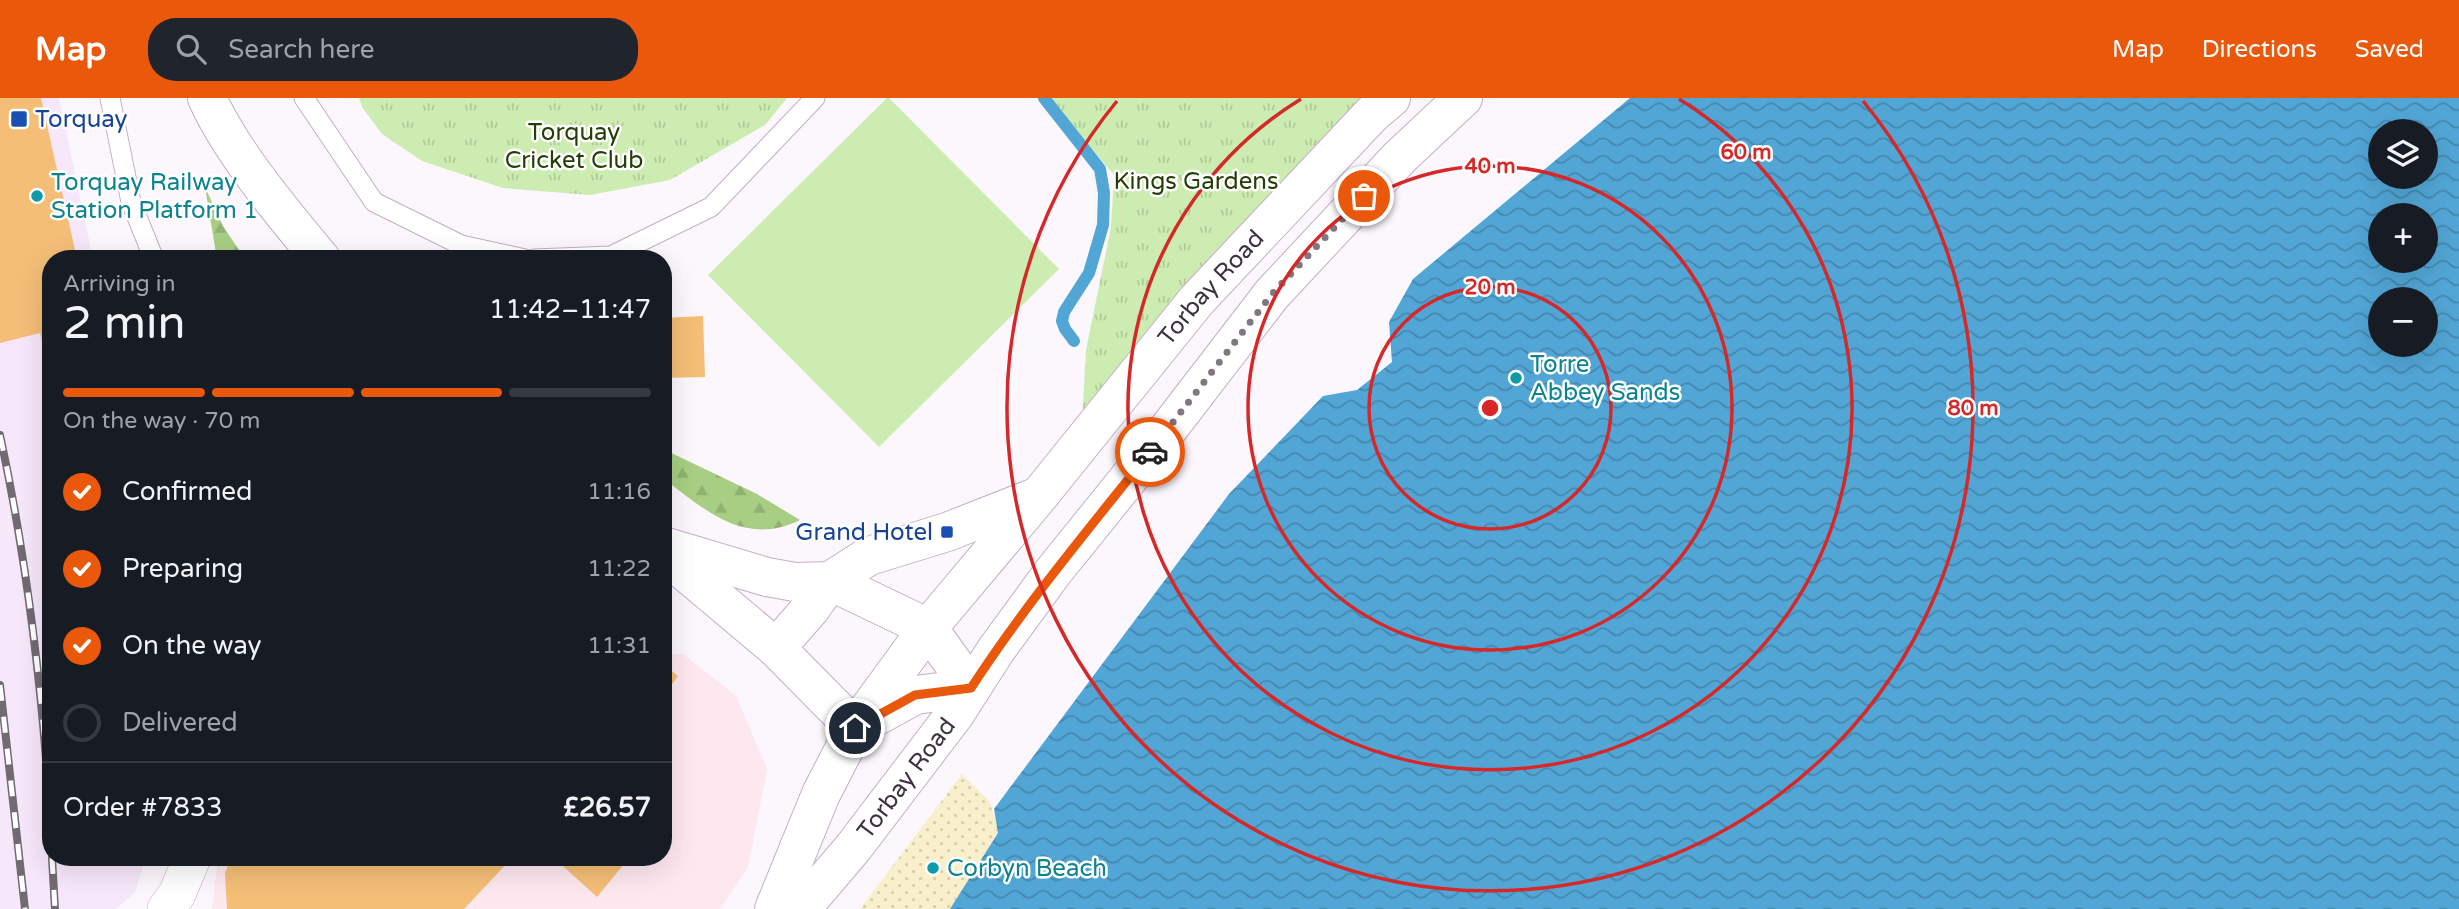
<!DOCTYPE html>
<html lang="en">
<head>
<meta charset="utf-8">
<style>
  :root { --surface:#171b24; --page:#20242c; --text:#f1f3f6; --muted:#9ea1a6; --line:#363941; --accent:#ea580c }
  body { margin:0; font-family:"Varela Round",sans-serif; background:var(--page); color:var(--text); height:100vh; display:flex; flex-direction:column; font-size:26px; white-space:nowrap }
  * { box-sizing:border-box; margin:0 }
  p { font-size:23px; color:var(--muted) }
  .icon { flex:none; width:38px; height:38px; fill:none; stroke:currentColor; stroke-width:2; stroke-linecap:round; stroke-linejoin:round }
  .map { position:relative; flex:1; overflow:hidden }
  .panel { position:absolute; left:42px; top:152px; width:630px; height:616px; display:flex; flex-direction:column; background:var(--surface); border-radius:28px; box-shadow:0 7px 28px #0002 }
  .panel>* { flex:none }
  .buttons { position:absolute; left:2368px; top:21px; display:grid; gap:14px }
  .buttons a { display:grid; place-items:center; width:70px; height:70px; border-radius:50%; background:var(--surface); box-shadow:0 7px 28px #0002; font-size:35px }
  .pin { position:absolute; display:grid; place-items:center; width:60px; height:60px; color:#fff; margin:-30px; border:4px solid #fff; border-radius:50%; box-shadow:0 2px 7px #0007 }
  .courier { position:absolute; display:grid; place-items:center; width:70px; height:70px; margin:-35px; border:5px solid #ea580c; border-radius:50%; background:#fff; color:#222; box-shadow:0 2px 9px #0007 }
  .overview em { font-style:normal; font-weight:600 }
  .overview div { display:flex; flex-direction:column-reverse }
  .overview { display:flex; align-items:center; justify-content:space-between; height:119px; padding:0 21px }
  h1 { font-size:46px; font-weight:600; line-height:52px }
  .bar { display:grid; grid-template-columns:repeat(4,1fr); gap:10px 7px; align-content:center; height:84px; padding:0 21px }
  .bar i { height:9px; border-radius:5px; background:var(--line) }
  .bar .active { background:var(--accent) }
  .bar p { grid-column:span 4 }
  .line { display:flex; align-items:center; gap:18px; padding:0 21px; border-top:2px solid var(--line) }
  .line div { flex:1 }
  ol { padding:0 21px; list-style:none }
  li { display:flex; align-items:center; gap:21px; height:77px }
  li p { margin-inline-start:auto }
  li .icon { padding:7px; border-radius:50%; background:var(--accent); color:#fff; stroke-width:4 }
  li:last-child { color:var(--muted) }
  li i { width:38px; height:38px; border:4px solid var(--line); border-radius:50% }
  header { display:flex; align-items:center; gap:42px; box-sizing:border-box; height:98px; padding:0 35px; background:var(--accent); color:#fff }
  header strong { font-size:33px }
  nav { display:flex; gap:38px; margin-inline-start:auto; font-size:24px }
  .search { width:490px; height:63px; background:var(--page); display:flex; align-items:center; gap:18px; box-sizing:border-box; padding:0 24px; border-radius:28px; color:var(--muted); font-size:26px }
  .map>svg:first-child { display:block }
  .commercial { fill:#fde8ef }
  .built { fill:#f7e7fb }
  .grass { fill:#ccecb1 }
  .forest { fill:url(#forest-firs) }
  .sand { fill:url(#sand-dots) }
  .park { fill:url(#park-tufts) }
  .water { fill:url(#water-waves); fill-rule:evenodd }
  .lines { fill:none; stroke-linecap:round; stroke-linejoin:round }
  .stream { stroke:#52a6d6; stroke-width:12 }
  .building { fill:#f4be77 }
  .lane-casing { stroke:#c3aec8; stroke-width:21 }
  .street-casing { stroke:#c3aec8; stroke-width:38 }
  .primary-casing { stroke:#c3aec8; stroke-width:40 }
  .lane { stroke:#fff; stroke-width:19 }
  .street { stroke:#fff; stroke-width:37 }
  .primary { stroke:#fff; stroke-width:38 }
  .rail-casing { stroke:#716a73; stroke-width:8 }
  .rail { stroke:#fff; stroke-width:5; stroke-dasharray:16; stroke-linecap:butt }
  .done { stroke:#7f7880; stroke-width:7; stroke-dasharray:0 12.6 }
  .route { stroke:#ea580c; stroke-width:9 }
  .ring { fill:none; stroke:#d62828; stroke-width:3.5 }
  .transit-dot { fill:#1a4fb4; stroke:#fff; stroke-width:2.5 }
  .culture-dot { fill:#0f9aa8; stroke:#fff; stroke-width:2.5 }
  .labels { text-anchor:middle; stroke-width:5; stroke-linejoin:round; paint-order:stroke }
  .transit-label { font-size:24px; fill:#164399; stroke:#fff; text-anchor:start }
  .park-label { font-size:24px; fill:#253d06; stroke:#fff }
  .culture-label { font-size:24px; fill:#0d838f; stroke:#fff; text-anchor:start }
  .street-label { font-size:24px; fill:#3c333e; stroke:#fff }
  .centre { fill:#d62828; stroke:#fff; stroke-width:3.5 }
  .ring-label { font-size:21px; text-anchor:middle; font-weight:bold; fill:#d62828; stroke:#fff; stroke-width:5; stroke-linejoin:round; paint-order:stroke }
</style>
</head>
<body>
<header>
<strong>Map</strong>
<div class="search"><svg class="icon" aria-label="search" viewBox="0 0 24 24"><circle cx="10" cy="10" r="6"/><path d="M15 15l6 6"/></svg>Search here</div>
<nav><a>Map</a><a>Directions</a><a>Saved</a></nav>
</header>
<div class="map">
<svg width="2459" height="811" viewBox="0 0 2459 811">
  <defs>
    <pattern id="forest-firs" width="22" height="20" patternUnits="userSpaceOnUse" patternTransform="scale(1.75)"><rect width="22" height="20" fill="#a7ce83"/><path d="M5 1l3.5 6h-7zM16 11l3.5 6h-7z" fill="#91b172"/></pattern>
    <pattern id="sand-dots" width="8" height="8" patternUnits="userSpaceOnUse" patternTransform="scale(1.75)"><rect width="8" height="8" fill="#f9efca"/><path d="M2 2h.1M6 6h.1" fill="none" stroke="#d6cdaf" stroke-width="1.8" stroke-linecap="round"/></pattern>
    <pattern id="park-tufts" width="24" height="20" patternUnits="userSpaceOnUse" patternTransform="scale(1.75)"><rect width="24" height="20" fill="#ccecb1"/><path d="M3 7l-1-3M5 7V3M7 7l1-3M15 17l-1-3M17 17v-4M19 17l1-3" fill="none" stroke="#b0cb99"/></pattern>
    <pattern id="water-waves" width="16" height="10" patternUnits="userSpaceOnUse" patternTransform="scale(1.75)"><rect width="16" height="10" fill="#52a6d6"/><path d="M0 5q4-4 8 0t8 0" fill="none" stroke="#4588af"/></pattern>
  </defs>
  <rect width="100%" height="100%" fill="#fbf7fc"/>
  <path class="commercial" d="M663,556H683L736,598L767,671L748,769L720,811H212L217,769L222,760H663Z"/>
  <path class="built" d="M0,0H59L93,161H51V760H146L135,794L116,811H0Z"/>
  <path class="grass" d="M887,0H889L1059,171L879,349L708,177Z"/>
  <path class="forest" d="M205,89L223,128L245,161H217Z
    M663,351L757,396L800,422C745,449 706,413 663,380Z"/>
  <path class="sand" d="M1065,616L1223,811H860L962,676L989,703L997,726L994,711Z"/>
  <path class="park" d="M359,0H787L765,27L670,82L590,97L503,90L422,63L382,36L362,9Z
    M1048,0H1362L1081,343L1086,252L1111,129L1114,77Z"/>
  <path class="water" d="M1630,0H2459V811H950L998,735L994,711L1229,396L1323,298L1357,292L1392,264L1389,224L1413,181ZM2380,33H2426V79H2380ZM2380,117H2426V163H2380ZM2380,201H2426V247H2380Z"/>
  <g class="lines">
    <path class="stream" d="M1044,0L1100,71L1104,95L1103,127L1089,175L1064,214L1062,223L1065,231L1074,243"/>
  </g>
  <path class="building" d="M0,0H41L77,161H51V261L46,262L40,235L0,245Z
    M703,218L705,279L663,280V220Z
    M663,566L678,578L663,599Z
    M231,760H512L464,811H227L225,775Z
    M554,760H629L597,799Z"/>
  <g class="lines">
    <defs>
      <path id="lane" d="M110,0L131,104L154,161
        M304,0L374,104L461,147L525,161
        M534,161L611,158L711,109L815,0"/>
      <path id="street" d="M166,811L177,796L192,760"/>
      <g id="primary">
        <path d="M207,0C232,55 282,114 321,161"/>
        <path d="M663,448L767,479L795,484L830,483L928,530L971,590L915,597L866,624"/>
        <path d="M663,455L776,550L855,630"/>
        <path d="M776,550L811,510L830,483L869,458L947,434L1036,399"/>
        <path id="s1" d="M774,811L821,696L855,630L928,530L1038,399L1197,202L1372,16L1391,0"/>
        <path id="s2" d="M801,811L853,750L955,616L996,552L1053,474L1162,339L1272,196L1400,59L1463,0"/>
      </g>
    </defs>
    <use href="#lane" class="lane-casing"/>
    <use href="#street" class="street-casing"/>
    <use href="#primary" class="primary-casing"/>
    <use href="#lane" class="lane"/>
    <use href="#street" class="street"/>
    <use href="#primary" class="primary"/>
    <defs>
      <path id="rail" d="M0,337C28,467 43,598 51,731
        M0,587L25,811
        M52,760L55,811"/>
    </defs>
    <use href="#rail" class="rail-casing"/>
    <use href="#rail" class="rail"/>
  </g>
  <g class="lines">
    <path class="done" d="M1150,354L1272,196L1364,98"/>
    <path class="route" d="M855,630L915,597L971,590C1025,507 1088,432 1150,354"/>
  </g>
  <g class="ring">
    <circle cx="1490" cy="310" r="121"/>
    <circle cx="1490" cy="310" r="242"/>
    <path d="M1679 1A362 362 0 1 1 1301 1"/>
    <path d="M1863 3A483 483 0 1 1 1117 3"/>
  </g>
  <g class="transit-dot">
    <rect x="10" y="12" width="18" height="18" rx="3.5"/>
    <rect x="940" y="427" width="14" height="14" rx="3.5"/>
  </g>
  <g class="culture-dot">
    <circle cx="37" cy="98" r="7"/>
    <circle cx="1516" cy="280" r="7"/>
    <circle cx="933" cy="770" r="7"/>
  </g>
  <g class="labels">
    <g class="transit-label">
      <text x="35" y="29">Torquay</text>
      <text x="933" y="442" text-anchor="end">Grand Hotel</text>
    </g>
    <g class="park-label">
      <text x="574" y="42">Torquay<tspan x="574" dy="28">Cricket Club</tspan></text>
      <text x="1196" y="91">Kings Gardens</text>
    </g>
    <g class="culture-label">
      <text x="51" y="92">Torquay Railway<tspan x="51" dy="28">Station Platform 1</tspan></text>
      <text x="1530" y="274">Torre<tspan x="1530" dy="28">Abbey Sands</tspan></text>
      <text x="947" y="778">Corbyn Beach</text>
    </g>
    <g class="street-label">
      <text dy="8" stroke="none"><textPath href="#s1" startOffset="765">Torbay Road</textPath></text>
      <text dy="8" stroke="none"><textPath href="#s2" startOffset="168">Torbay Road</textPath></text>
    </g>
  </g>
  <circle cx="1490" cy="310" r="10" class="centre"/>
  <g class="ring-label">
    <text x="1746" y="61">60 m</text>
    <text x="1490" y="75">40 m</text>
    <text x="1490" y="196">20 m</text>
    <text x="1973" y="317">80 m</text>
  </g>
</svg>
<div class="buttons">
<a><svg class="icon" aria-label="layers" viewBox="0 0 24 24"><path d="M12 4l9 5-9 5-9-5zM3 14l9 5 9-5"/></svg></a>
<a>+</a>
<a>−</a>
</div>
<div class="pin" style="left:1364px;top:98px;background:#ea580c"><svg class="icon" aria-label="bag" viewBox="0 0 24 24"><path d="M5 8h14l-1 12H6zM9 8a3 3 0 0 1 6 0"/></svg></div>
<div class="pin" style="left:855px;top:630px;background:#1f2937"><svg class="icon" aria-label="home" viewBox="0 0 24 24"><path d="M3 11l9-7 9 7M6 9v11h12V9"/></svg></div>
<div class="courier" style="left:1150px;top:354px"><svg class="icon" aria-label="car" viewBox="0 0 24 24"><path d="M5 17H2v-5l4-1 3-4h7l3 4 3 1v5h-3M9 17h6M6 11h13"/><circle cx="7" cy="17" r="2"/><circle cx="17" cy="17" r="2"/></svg></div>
<section class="panel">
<div class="overview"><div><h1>2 min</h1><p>Arriving in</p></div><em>11:42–11:47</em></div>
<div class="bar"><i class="active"></i><i class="active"></i><i class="active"></i><i></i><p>On the way · 70 m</p></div>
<ol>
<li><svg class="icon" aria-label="check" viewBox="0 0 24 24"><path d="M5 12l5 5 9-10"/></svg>Confirmed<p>11:16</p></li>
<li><svg class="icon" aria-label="check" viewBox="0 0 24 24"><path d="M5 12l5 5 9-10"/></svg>Preparing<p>11:22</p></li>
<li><svg class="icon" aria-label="check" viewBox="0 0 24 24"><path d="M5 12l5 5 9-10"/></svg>On the way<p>11:31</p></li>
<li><i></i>Delivered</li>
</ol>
<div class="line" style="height:91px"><div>Order #7833</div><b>£26.57</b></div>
</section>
</div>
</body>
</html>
